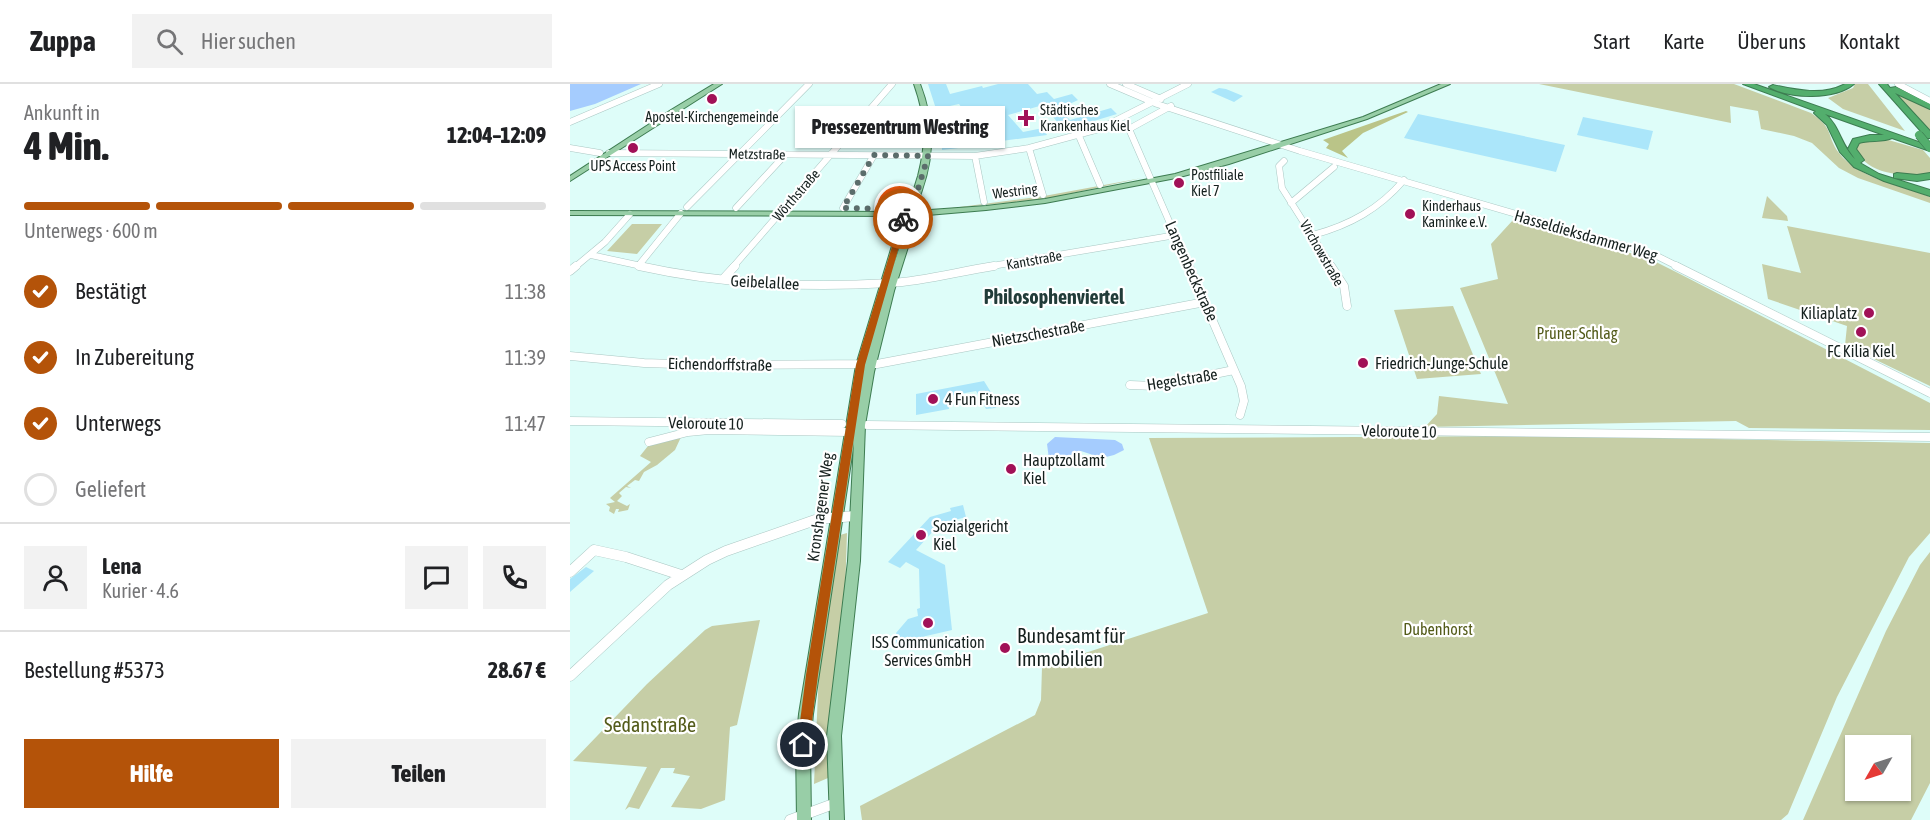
<!DOCTYPE html>
<html lang="de">
<head>
<meta charset="utf-8">
<style>
  :root { --surface:#fff; --page:#f2f2f2; --text:#202124; --muted:#757577; --line:#e0e0e0; --accent:#b45309 }
  body { margin:0; font-family:"Asap Condensed",sans-serif; background:var(--page); color:var(--text); height:100vh; display:flex; flex-direction:column; font-size:22px; white-space:nowrap }
  * { box-sizing:border-box; margin:0 }
  p { font-size:20px; color:var(--muted) }
  .icon { flex:none; width:33px; height:33px; fill:none; stroke:currentColor; stroke-width:2; stroke-linecap:round; stroke-linejoin:round }
  .map { position:relative; flex:1; overflow:hidden }
  .drawer { display:flex; flex-direction:column; background:var(--surface); width:570px }
  .drawer>* { flex:none }
  .needle { width:39px; rotate:231deg }
  .fabs { position:absolute; left:1275px; top:651px; display:grid; gap:12px }
  .fabs a { display:grid; place-items:center; width:66px; height:66px; border-radius:0px; background:var(--surface); box-shadow:0 2px 4px #0004; font-size:30px }
  .pin { position:absolute; display:grid; place-items:center; width:51px; height:51px; color:#fff; margin:-26px; border:3px solid #fff; border-radius:50%; box-shadow:0 2px 6px #0007 }
  .courier { position:absolute; display:grid; place-items:center; width:60px; height:60px; margin:-30px; border:4px solid #b45309; border-radius:50%; background:#fff; color:#222; box-shadow:0 2px 8px #0007 }
  .bubble { position:absolute; height:42px; border-radius:0px; background:var(--surface); box-shadow:0 2px 4px #0004; font-size:20px; font-weight:800; line-height:42px; text-align:center }
  .headline em { font-style:normal; font-weight:800 }
  .headline div { display:flex; flex-direction:column-reverse }
  .headline { display:flex; align-items:center; justify-content:space-between; height:102px; padding:0 24px }
  h1 { font-size:39px; font-weight:800; line-height:45px }
  .bar { display:grid; grid-template-columns:repeat(4,1fr); gap:9px 6px; align-content:center; height:72px; padding:0 24px }
  .bar i { height:8px; border-radius:4px; background:var(--line) }
  .bar .active { background:var(--accent) }
  .bar p { grid-column:span 4 }
  .line { display:flex; align-items:center; gap:15px; padding:0 24px; border-top:2px solid var(--line) }
  .line div { flex:1 }
  .round { display:grid; place-items:center; flex:none; width:63px; height:63px; border-radius:0px; background:var(--page) }
  ol { padding:0 24px; list-style:none }
  li { display:flex; align-items:center; gap:18px; height:66px }
  li p { margin-inline-start:auto }
  li .icon { padding:6px; border-radius:50%; background:var(--accent); color:#fff; stroke-width:4 }
  li:last-child { color:var(--muted) }
  li i { width:33px; height:33px; border:3px solid var(--line); border-radius:50% }
  .cta { display:flex; gap:12px; margin-top:auto; padding:12px 24px }
  .cta a { flex:1; height:69px; border-radius:0px; background:var(--accent); color:#fff; font-size:24px; font-weight:800; line-height:69px; text-align:center }
  .cta a+a { background:var(--page); color:var(--text) }
  header { display:flex; align-items:center; gap:36px; box-sizing:border-box; height:84px; padding:0 30px; background:var(--surface); border-bottom:2px solid var(--line) }
  header strong { font-size:28px }
  nav { display:flex; gap:33px; margin-inline-start:auto; font-size:21px }
  .search { width:420px; height:54px; background:var(--page); display:flex; align-items:center; gap:15px; box-sizing:border-box; padding:0 21px; border-radius:0px; color:var(--muted); font-size:22px }
  main { display:flex; flex:1; min-height:0 }
  .map>svg:first-child { display:block }
  .green { fill:#c6cea6; fill-rule:evenodd }
  .forest { fill:#bac488 }
  .water { fill:#a5ccfe }
  .building { fill:#abe6fa }
  .lines { fill:none; stroke-linecap:round; stroke-linejoin:round }
  .minor-far2-casing { stroke:#aac7c3; stroke-width:7 }
  .minor-far1-casing { stroke:#aac7c3; stroke-width:9 }
  .minor-casing { stroke:#aac7c3; stroke-width:11 }
  .major-casing { stroke:#3d7c51; stroke-width:2 }
  .highway-casing { stroke:#3d7c51; stroke-width:2 }
  .minor-far2 { stroke:#fff; stroke-width:6 }
  .minor-far1 { stroke:#fff; stroke-width:8 }
  .minor { stroke:#fff; stroke-width:10 }
  .major { fill:#98cea7; fill-rule:evenodd }
  .highway { fill:#53ae6d; fill-rule:evenodd }
  .highway-bridge-casing { stroke:#3d7c51; stroke-width:9; stroke-linecap:butt }
  .highway-bridge { stroke:#53ae6d; stroke-width:8 }
  .route { fill:#b45309 }
  .done { stroke:#5b6d6b; stroke-width:6; stroke-dasharray:0 10.8 }
  .poi-dot { fill:#a11157; stroke:#fff; stroke-width:2 }
  .labels { text-anchor:middle; stroke-width:4.5; stroke-linejoin:round; paint-order:stroke }
  .far-poi-label { font-size:14px; fill:#15201e; stroke:#fff; text-anchor:start }
  .far-street-label { font-size:14px; fill:#15201e; stroke:#fff }
  .street-label { font-size:16px; fill:#15201e; stroke:#fff }
  .poi-label { font-size:16px; fill:#15201e; stroke:#fff; text-anchor:start }
  .park-label { font-size:16px; fill:#535b19; stroke:#fff }
  .quarter-label { font-size:20px; font-weight:bold; fill:#223c39; stroke:#fff }
  .near-poi-label { font-size:20px; fill:#15201e; stroke:#fff; text-anchor:start }
  .near-park-label { font-size:20px; fill:#535b19; stroke:#fff }
</style>
</head>
<body>
<header>
<strong>Zuppa</strong>
<div class="search"><svg class="icon" aria-label="search" viewBox="0 0 24 24"><circle cx="10" cy="10" r="6"/><path d="M15 15l6 6"/></svg>Hier suchen</div>
<nav><a>Start</a><a>Karte</a><a>Über uns</a><a>Kontakt</a></nav>
</header>
<main>
<section class="drawer">
<div class="headline"><div><h1>4 Min.</h1><p>Ankunft in</p></div><em>12:04–12:09</em></div>
<div class="bar"><i class="active"></i><i class="active"></i><i class="active"></i><i></i><p>Unterwegs · 600 m</p></div>
<ol>
<li><svg class="icon" aria-label="check" viewBox="0 0 24 24"><path d="M5 12l5 5 9-10"/></svg>Bestätigt<p>11:38</p></li>
<li><svg class="icon" aria-label="check" viewBox="0 0 24 24"><path d="M5 12l5 5 9-10"/></svg>In Zubereitung<p>11:39</p></li>
<li><svg class="icon" aria-label="check" viewBox="0 0 24 24"><path d="M5 12l5 5 9-10"/></svg>Unterwegs<p>11:47</p></li>
<li><i></i>Geliefert</li>
</ol>
<div class="line" style="height:108px"><a class="round"><svg class="icon" aria-label="person" viewBox="0 0 24 24"><circle cx="12" cy="8" r="4"/><path d="M4 21q1-7 8-7t8 7"/></svg></a><div><b>Lena</b><p>Kurier · 4.6</p></div><a class="round"><svg class="icon" aria-label="chat" viewBox="0 0 24 24"><path d="M4 5h16v11H9l-5 4z"/></svg></a><a class="round"><svg class="icon" aria-label="phone" viewBox="0 0 24 24"><path d="M5 4h4l2 5-3 2q2 4 5 5l2-3 5 2v4C11 20 4 13 5 4z"/></svg></a></div>
<div class="line" style="height:78px"><div>Bestellung #5373</div><b>28.67 €</b></div>
<div class="cta"><a>Hilfe</a><a>Teilen</a></div>
</section>
<div class="map">
<svg width="1360" height="736" viewBox="0 0 1360 736">
  <rect width="100%" height="100%" fill="#defdf9"/>
  <path class="green" d="M969,0H1164L1241,29C1265,45 1256,52 1269,69C1289,95 1331,101 1360,113V119L1288,94L1269,84L1242,59L1224,52L1191,45L1188,27L1160,22L1161,39Z
    M1285,0H1298L1335,47L1273,25L1258,14L1283,4Z
    M1326,9L1360,24V46L1356,42Z
    M314,31H326L318,54L307,53L300,62H292L294,54Z
    M1315,55L1353,66L1360,74V90L1355,92C1329,91 1300,91 1285,66L1287,60L1290,58Z
    M572,94L475,115L374,125L474,112Z
    M1197,112L1217,132L1218,137L1192,134Z
    M943,136L1078,174L1110,190L1360,319V346L1179,344L1166,337L855,343L867,330L869,312L938,320L890,204L928,195L921,160Z
    M62,140H92L67,170L37,167Z
    M1217,142L1360,169V302L1275,261L1277,242L1198,215L1192,180L1231,189Z
    M883,222L911,290L847,295L824,226Z
    M978,352L1360,359V449L1339,473L1267,613L1218,730L1211,736H292L290,722L465,631L471,616L472,583L638,529L579,354Z
    M111,353L105,366L87,381L74,388L69,397L65,396L57,402L61,404L56,403L49,409L52,412L47,417L57,422L60,420L58,426L48,428L49,425H46L44,430L39,427L40,423L36,420L45,418L40,414L81,378L70,372L78,362Z
    M277,449L275,511L260,629L258,694L244,700L249,586L270,451Z
    M1360,468V699L1341,736H1233L1316,547L1350,481ZM1286,662H1330V706H1286Z
    M190,536L167,641L160,643L155,716L131,725L101,723L120,692L103,689L105,684H91L69,725L59,723L55,726L77,683L3,677L77,600L135,546L142,542Z"/>
  <path class="forest" d="M836,27L838,28L793,49L772,67L778,74L756,64L759,60L753,56Z"/>
  <path class="water" d="M0,0H71L25,20L0,27Z
    M485,353L545,356L552,360L554,366L544,371L532,374L511,367L484,377L479,375L477,360Z"/>
  <path class="building" d="M358,0H376L380,10L412,2L413,4L428,0H458L467,10L477,8L484,15L502,10L508,16L489,25L500,36L541,24L547,30L494,46L473,21L438,31L453,48L473,44L477,51L417,59L401,37L410,35L402,25L394,27L389,20L366,25Z
    M649,4L656,5L673,12L664,18L641,8Z
    M848,30L916,44L995,61L986,88L834,54Z
    M1013,33L1083,47L1078,66L1007,51Z
    M396,54L397,63L372,66V57Z
    M414,297L427,318L426,324L416,325L406,307L379,312V325L346,331V310Z
    M393,421L396,433L385,436V439L367,443L346,466L375,481L382,546L326,559V549L338,535L348,532L347,525L350,524L349,485L336,478L330,484L318,478L360,433L381,427L380,424Z
    M16,483L24,487L0,508V495Z"/>
  <g class="lines">
    <defs>
      <path id="minor-far2" d="M540,0L587,20L730,67L1083,170L1109,183
        M556,0L591,15
        M1328,0L1360,17
        M0,38L89,0
        M559,45L619,183
        M559,45L601,22
        M509,52L530,101
        M0,64L30,69
        M459,64L473,111
        M39,69L405,72L459,64L529,45L618,0
        M405,72L414,118
        M714,77L709,82L712,104L762,183
        M721,119L764,83
        M117,123L239,0
        M166,124L215,71
        M273,124L304,71
        M743,151C780,141 809,125 834,96
        M21,171L76,183
        M69,181L111,129
        M5,183L35,158L60,130
        M163,183L322,0
        M416,183L606,151"/>
      <path id="minor-far1" d="M69,182C150,200 238,204 320,199C355,197 390,187 424,182
        M619,182L671,302L674,317L670,331
        M761,182L774,202L777,222
        M1106,182L1360,309
        M0,187L6,182
        M153,195L165,182
        M0,272L74,279L137,281L307,280L635,218
        M560,301L585,302L664,286
        M0,337L272,340
        M297,341L1360,353
        M79,358L118,348L139,346L279,348"/>
      <path id="minor" d="M0,488L24,466L56,473L111,491
        M0,592L98,501L137,476L156,467L248,435L285,432
        M220,736L266,719"/>
      <path id="major" d="M144,0H152L0,97V92L101,26Z
        M344,0H350C367,44 364,81 345,124L346,127L416,122L475,115L605,90L793,33L871,0H880L797,35L659,80L606,94L475,119L416,126L346,132V138L324,207L304,288L295,341L290,477L271,652L274,736H260L257,652L278,477L284,358L243,630L240,661L241,736H227L226,661L229,630L286,281L331,132L0,131V127L335,128C341,117 344,104 348,92C357,57 356,34 344,0ZM338,134V138L323,183L337,136Z"/>
      <path id="highway" d="M1173,0H1184L1360,62V67L1322,54C1314,58 1299,56 1289,59L1286,65L1294,76L1290,79L1309,90L1360,106V112L1314,97L1284,83L1270,68L1257,41L1244,29L1246,27ZM1255,30L1314,51H1300L1283,55L1278,65L1285,75C1271,62 1270,42 1255,30Z
        M1275,0H1284C1265,16 1220,15 1199,3L1203,1C1226,6 1253,12 1275,0Z
        M1309,0H1317L1320,4L1326,3L1360,20V25L1325,9L1360,47V54H1357Z
        M1327,89L1347,91L1360,89V95L1347,97L1324,94V90Z"/>
    </defs>
    <use href="#minor-far2" class="minor-far2-casing"/>
    <use href="#minor-far1" class="minor-far1-casing"/>
    <use href="#minor" class="minor-casing"/>
    <use href="#major" class="major-casing"/>
    <use href="#highway" class="highway-casing"/>
    <use href="#minor-far2" class="minor-far2"/>
    <use href="#minor-far1" class="minor-far1"/>
    <use href="#minor" class="minor"/>
    <use href="#major" class="major"/>
    <use href="#highway" class="highway"/>
    <defs>
      <path id="highway-bridge" d="M1349,51L1360,64"/>
    </defs>
    <use href="#highway-bridge" class="highway-bridge-casing"/>
    <use href="#highway-bridge" class="highway-bridge"/>
  </g>
  <path class="route" d="M331,133L337,135L295,281L248,591L239,661L237,666L233,667L228,666L227,661L236,591L286,281Z"/>
  <g class="lines">
    <path class="done" d="M330,125L273,124L304,71L358,72L342,125L333,135"/>
  </g>
  <g class="poi-dot">
    <circle cx="142" cy="15" r="6"/>
    <path d="M453 25h6v6h6v6h-6v6h-6v-6h-6v-6h6z"/>
    <circle cx="63" cy="64" r="6"/>
    <circle cx="609" cy="99" r="6"/>
    <circle cx="840" cy="130" r="6"/>
    <circle cx="1299" cy="229" r="6"/>
    <circle cx="1291" cy="248" r="6"/>
    <circle cx="793" cy="279" r="6"/>
    <circle cx="363" cy="315" r="6"/>
    <circle cx="441" cy="385" r="6"/>
    <circle cx="351" cy="451" r="6"/>
    <circle cx="358" cy="539" r="6"/>
    <circle cx="435" cy="564" r="6"/>
  </g>
  <g class="labels">
    <g class="far-poi-label">
      <text x="470" y="31">Städtisches<tspan x="470" dy="16">Krankenhaus Kiel</tspan></text>
      <text x="142" y="38" text-anchor="middle">Apostel-Kirchengemeinde</text>
      <text x="63" y="87" text-anchor="middle">UPS Access Point</text>
      <text x="621" y="96">Postfiliale<tspan x="621" dy="16">Kiel 7</tspan></text>
      <text x="852" y="127">Kinderhaus<tspan x="852" dy="16">Kaminke e.V.</tspan></text>
    </g>
    <g class="far-street-label">
      <text transform="translate(187 70) rotate(1)" y="5">Metzstraße</text>
      <text transform="translate(445 107) rotate(-7)" y="5">Westring</text>
      <text transform="translate(226 111) rotate(-49)" y="5">Wörthstraße</text>
      <text transform="translate(752 169) rotate(60)" y="5">Virchowstraße</text>
      <text transform="translate(464 176) rotate(-10)" y="5">Kantstraße</text>
    </g>
    <g class="street-label">
      <text transform="translate(1016 151) rotate(16)" y="6">Hasseldieksdammer Weg</text>
      <text transform="translate(622 187) rotate(66)" y="6">Langenbeckstraße</text>
      <text transform="translate(195 198) rotate(3)" y="6">Geibelallee</text>
      <text transform="translate(468 249) rotate(-10)" y="6">Nietzschestraße</text>
      <text transform="translate(150 280) rotate(1)" y="6">Eichendorffstraße</text>
      <text transform="translate(612 295) rotate(-9)" y="6">Hegelstraße</text>
      <text transform="translate(136 339) rotate(1)" y="6">Veloroute 10</text>
      <text transform="translate(829 347) rotate(1)" y="6">Veloroute 10</text>
      <text transform="translate(250 423) rotate(-82)" y="6">Kronshagener Weg</text>
    </g>
    <g class="poi-label">
      <text x="1287" y="235" text-anchor="end">Kiliaplatz</text>
      <text x="1291" y="273" text-anchor="middle">FC Kilia Kiel</text>
      <text x="805" y="285">Friedrich-Junge-Schule</text>
      <text x="375" y="321">4 Fun Fitness</text>
      <text x="453" y="382">Hauptzollamt<tspan x="453" dy="18">Kiel</tspan></text>
      <text x="363" y="448">Sozialgericht<tspan x="363" dy="18">Kiel</tspan></text>
      <text x="358" y="564" text-anchor="middle">ISS Communication<tspan x="358" dy="18">Services GmbH</tspan></text>
    </g>
    <g class="park-label">
      <text x="1007" y="255">Prüner Schlag</text>
      <text x="868" y="551">Dubenhorst</text>
    </g>
    <g class="quarter-label">
      <text x="484" y="220">Philosophenviertel</text>
    </g>
    <g class="near-poi-label">
      <text x="447" y="559">Bundesamt für<tspan x="447" dy="23">Immobilien</tspan></text>
    </g>
    <g class="near-park-label">
      <text x="80" y="648">Sedanstraße</text>
    </g>
  </g>
</svg>
<div class="fabs">
<a><svg class="needle" viewBox="-14 -14 28 28"><path d="M0-13l5 13h-10z" fill="#e53935"/><path d="M0 13l5-13h-10z" fill="#757577"/></svg></a>
</div>
<div class="pin" style="left:330px;top:125px;background:#ea580c"><svg class="icon" aria-label="bag" viewBox="0 0 24 24"><path d="M5 8h14l-1 12H6zM9 8a3 3 0 0 1 6 0"/></svg></div>
<div class="pin" style="left:233px;top:661px;background:#1f2937"><svg class="icon" aria-label="home" viewBox="0 0 24 24"><path d="M3 11l9-7 9 7M6 9v11h12V9"/></svg></div>
<div class="courier" style="left:333px;top:135px"><svg class="icon" aria-label="bike" viewBox="0 0 24 24"><circle cx="6" cy="16" r="4"/><circle cx="18" cy="16" r="4"/><path d="M6 16l4-8h5l3 8M10 8l3 8H6M13 5h3"/></svg></div>
<div class="bubble" style="left:225px;top:22px;width:210px">Pressezentrum Westring</div>
</div>
</main>
</body>
</html>
